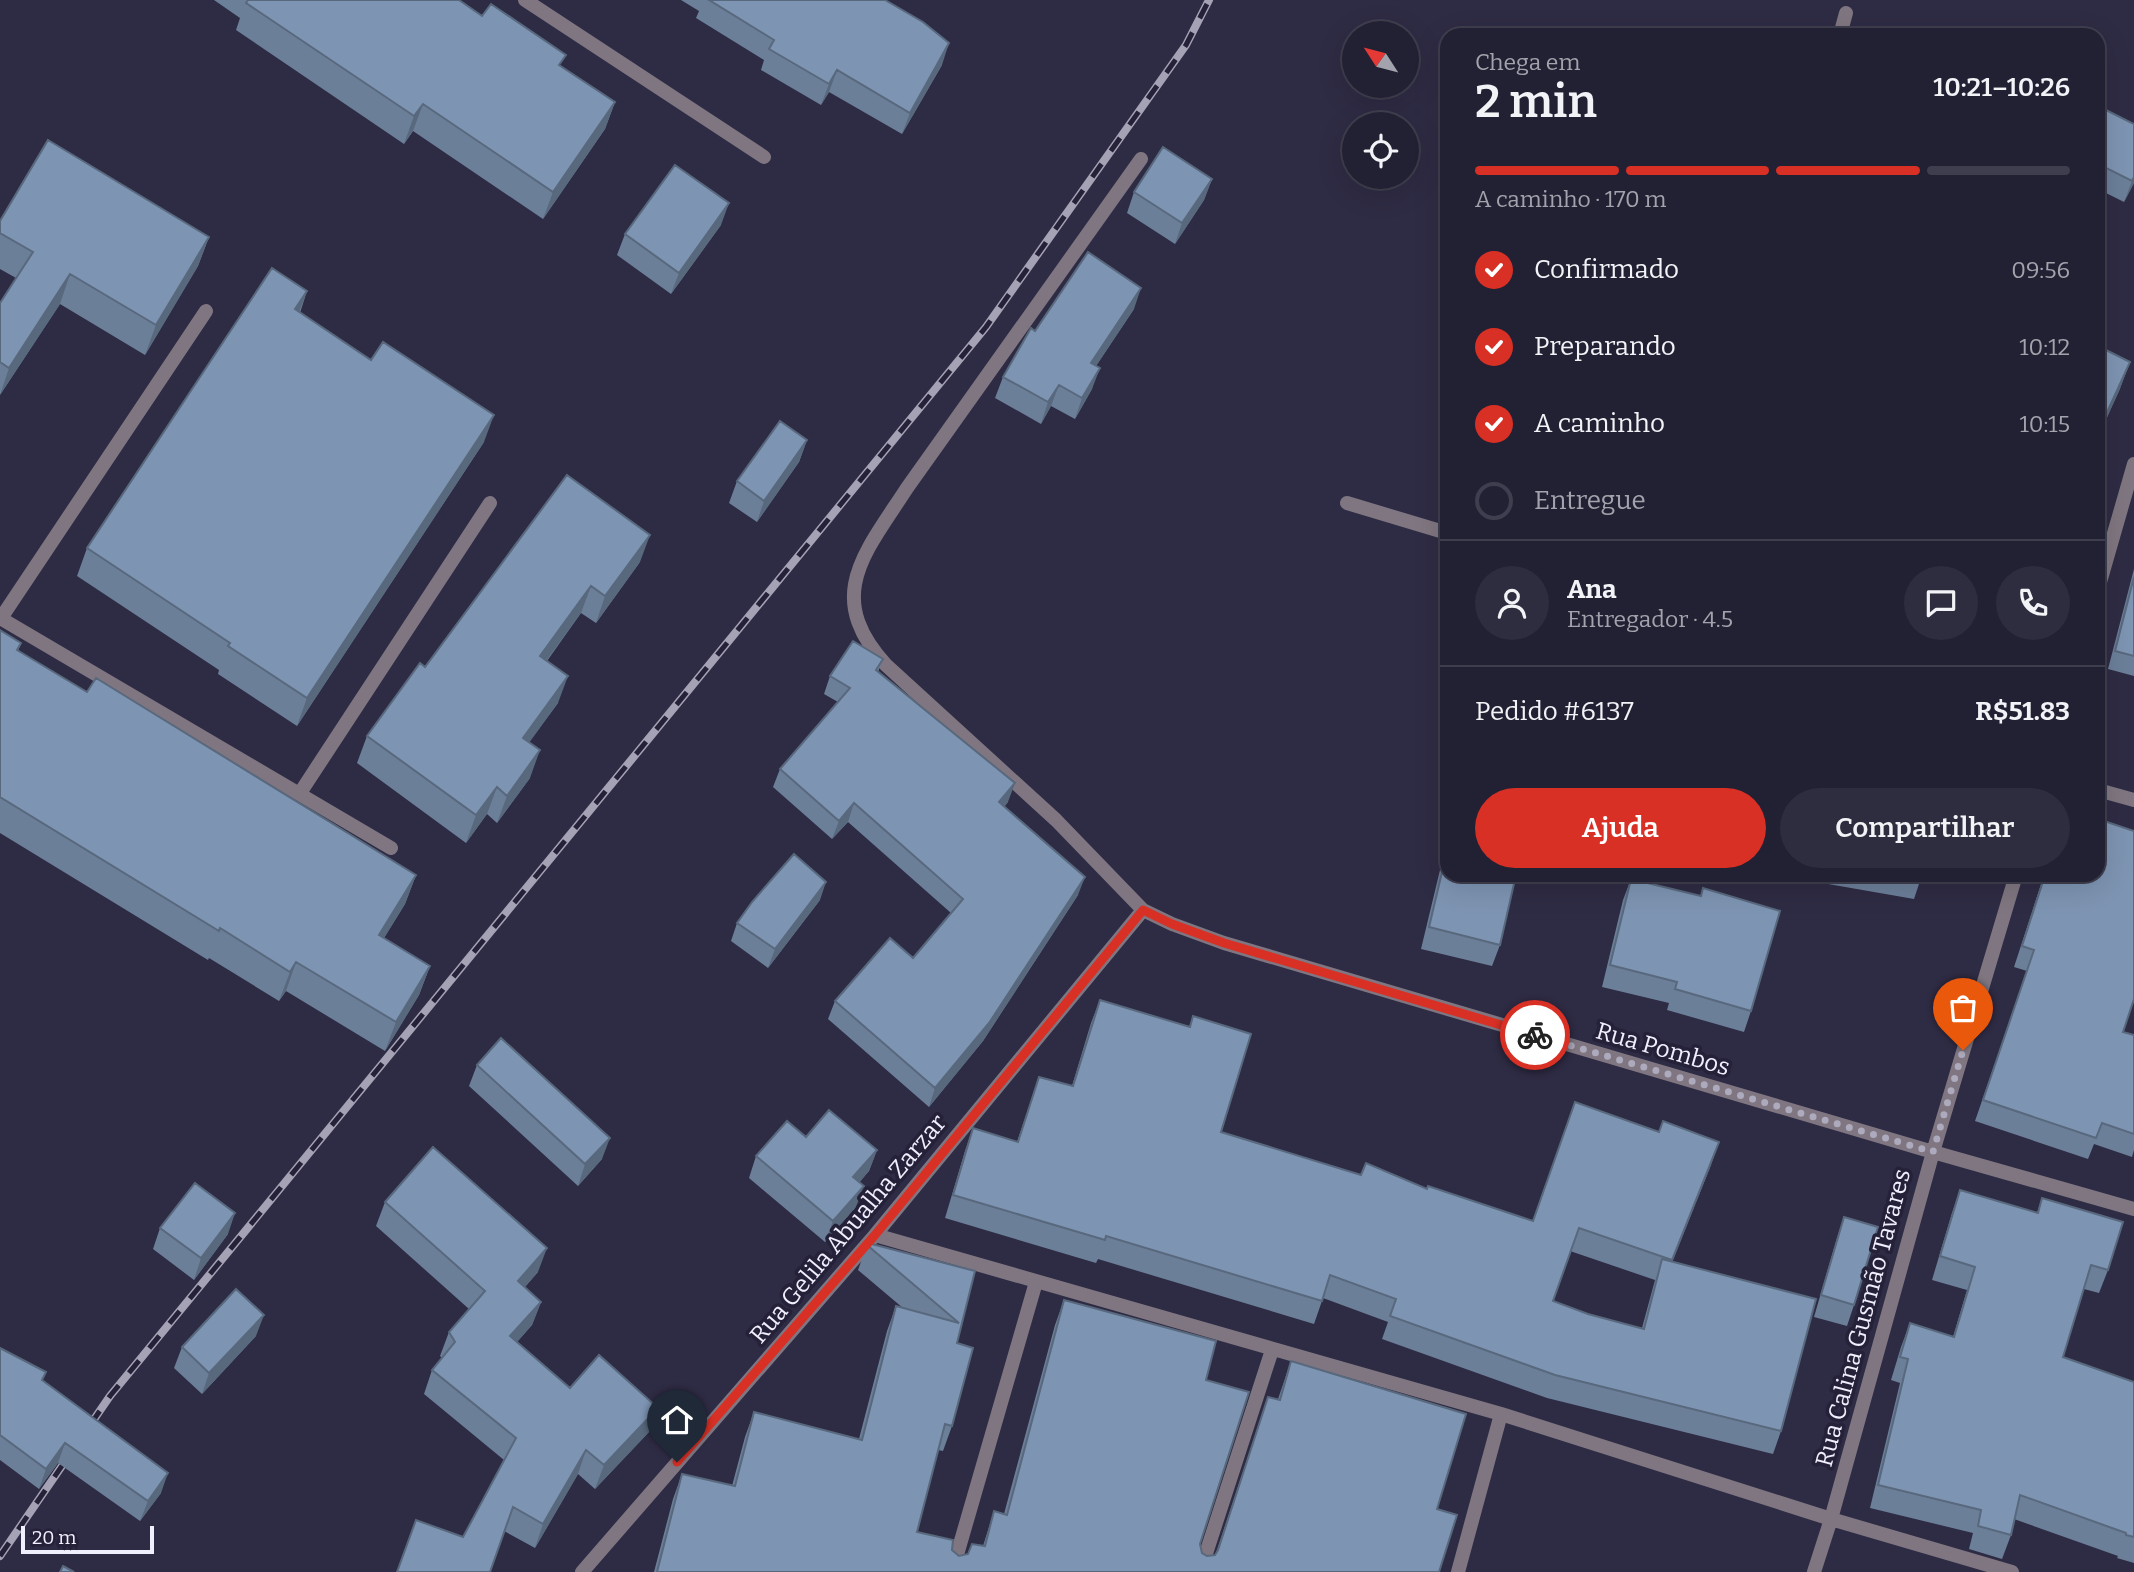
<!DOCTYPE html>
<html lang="pt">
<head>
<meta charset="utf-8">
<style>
  :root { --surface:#222033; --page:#2e2d3f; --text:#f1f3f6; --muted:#a2a3ac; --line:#3f3e4e; --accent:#d93025 }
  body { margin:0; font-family:Bitter,serif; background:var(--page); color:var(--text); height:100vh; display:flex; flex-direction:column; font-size:26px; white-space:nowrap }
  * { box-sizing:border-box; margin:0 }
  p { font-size:23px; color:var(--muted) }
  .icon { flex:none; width:38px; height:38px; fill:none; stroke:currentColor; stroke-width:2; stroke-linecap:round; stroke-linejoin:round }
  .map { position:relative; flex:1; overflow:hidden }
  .drawer { position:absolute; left:1440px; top:28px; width:665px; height:854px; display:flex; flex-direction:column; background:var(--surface); border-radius:21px; box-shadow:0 7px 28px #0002,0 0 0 2px var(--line) }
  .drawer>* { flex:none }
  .needle { width:46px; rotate:306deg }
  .tools { position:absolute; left:1342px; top:21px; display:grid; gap:14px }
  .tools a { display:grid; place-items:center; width:77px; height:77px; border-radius:50%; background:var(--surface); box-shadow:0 7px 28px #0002,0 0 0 2px var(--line); font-size:35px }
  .scale { position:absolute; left:21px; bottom:18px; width:133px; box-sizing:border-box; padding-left:7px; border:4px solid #f0effd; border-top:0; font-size:19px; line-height:24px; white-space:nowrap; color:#f0effd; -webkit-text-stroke:5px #252139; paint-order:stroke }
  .pin { position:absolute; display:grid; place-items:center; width:60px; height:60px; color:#fff; margin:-72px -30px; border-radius:50% 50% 50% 0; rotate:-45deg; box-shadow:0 0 7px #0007 }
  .pin .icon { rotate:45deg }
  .courier { position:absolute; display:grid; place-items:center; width:70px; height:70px; margin:-35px; border:5px solid #d93025; border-radius:50%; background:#fff; color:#222; box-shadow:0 2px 9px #0007 }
  .summary em { font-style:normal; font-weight:600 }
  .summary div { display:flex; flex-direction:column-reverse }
  .summary { display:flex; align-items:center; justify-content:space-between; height:119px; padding:0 35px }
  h1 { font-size:46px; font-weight:600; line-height:52px }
  .bar { display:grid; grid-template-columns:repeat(4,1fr); gap:10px 7px; align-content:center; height:84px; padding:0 35px }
  .bar i { height:9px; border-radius:5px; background:var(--line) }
  .bar .current { background:var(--accent) }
  .bar p { grid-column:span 4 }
  .line { display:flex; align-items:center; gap:18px; padding:0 35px; border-top:2px solid var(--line) }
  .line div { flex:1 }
  .round { display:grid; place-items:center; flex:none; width:74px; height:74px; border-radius:37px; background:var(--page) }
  ol { padding:0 35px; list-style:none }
  li { display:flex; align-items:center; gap:21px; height:77px }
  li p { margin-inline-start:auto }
  li .icon { padding:7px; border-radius:50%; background:var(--accent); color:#fff; stroke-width:4 }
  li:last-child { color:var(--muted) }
  li i { width:38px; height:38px; border:4px solid var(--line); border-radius:50% }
  .primary-button { display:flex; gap:14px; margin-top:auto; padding:14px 35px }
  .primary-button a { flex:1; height:80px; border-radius:42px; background:var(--accent); color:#fff; font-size:28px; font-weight:600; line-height:80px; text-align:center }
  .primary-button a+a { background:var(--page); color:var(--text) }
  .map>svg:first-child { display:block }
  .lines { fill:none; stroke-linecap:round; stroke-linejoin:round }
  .street { stroke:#7f7681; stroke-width:14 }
  .rail-casing { stroke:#a4a2b4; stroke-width:8 }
  .rail { stroke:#252139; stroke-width:5; stroke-dasharray:16; stroke-linecap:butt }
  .wall { fill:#6c7f99; fill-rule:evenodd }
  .shaded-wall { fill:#58687d }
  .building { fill:#7d94b2; stroke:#58687d; stroke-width:2 }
  .done { stroke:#acaabc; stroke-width:7; stroke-dasharray:0 12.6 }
  .route { stroke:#d93025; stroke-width:9 }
  .labels { text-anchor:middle; stroke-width:7; stroke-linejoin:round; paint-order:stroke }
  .street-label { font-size:24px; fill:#f0effd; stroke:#252139 }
</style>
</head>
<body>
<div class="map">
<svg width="2134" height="1572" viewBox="0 0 2134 1572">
  <rect width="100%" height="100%" fill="#2e2b44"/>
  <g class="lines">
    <path class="street" d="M525,0L764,157
      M1840,35L1846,13
      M1141,159L907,488C865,553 823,596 886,665L1056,820L1143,910L1172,924L1224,943L1933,1152L2134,1209
      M1347,503L1447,533
      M2098,589L2134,464
      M0,618L391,848
      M1,618L206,311
      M2098,790L2134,800
      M300,793L490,503
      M875,1235L1501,1414L1831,1519L2012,1572
      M582,1572L875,1235L1143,910
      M952,1572L1036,1282
      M1200,1572L1272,1350
      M1458,1572L1501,1414
      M1814,1572L1831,1519L1933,1152L2016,875"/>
    <defs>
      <path id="rail" d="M0,1556L110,1396L986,327L1186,45L1209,0"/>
    </defs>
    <use href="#rail" class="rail-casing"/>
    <use href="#rail" class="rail"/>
  </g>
  <path class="wall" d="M214,0H459L562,67L615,102L605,129L543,219L413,131L404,144L236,30L240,18Z
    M681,0H885L942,65L902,134L829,92L821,105L761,70L764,60L696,18L699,11Z
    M2098,106L2134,183L2124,202L2098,189Z
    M1212,179L1204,200L1175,244L1127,213L1134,192Z
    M0,221L209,237L198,266L145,355L60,304L0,395V303L16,278L0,269Z
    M721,225L671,294L617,255L625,234Z
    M307,291L300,313L484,442L297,726L218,674L219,670L77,576L87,548Z
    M1134,309L1096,366L1092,389L1075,419L1051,406L1041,424L995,398L1003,377L1035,331Z
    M2098,346L2130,362L2119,391L2098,437Z
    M807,440L799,462L757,522L729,503L737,481Z
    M640,562L596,623L581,613L547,661L558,703L529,742L530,778L497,823L487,814L466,843L357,763L367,736L425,667Z
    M2134,569V676L2108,669Z
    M0,630L21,643L18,651L87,692L416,875L405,904L384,938L430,966L419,995L385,1051L286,991L279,1001L209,958L208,960L0,833Z
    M883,659L878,672L1008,802L1004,807L1078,895L983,1041L929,1107L828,1019L835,1001L913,958L951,913L848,822L832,839L773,787L780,769L838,702L824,694L830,676Z
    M1447,841V875L1500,945L1492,966L1421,949Z
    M1776,875H1922L1914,899Z
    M2044,875H2098L2123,1032L2134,1035V1150L2132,1157L2094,1144L2088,1159L1975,1121L2027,971L2014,967Z
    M1631,879L1751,1011L1744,1032L1667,1010L1669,1003L1602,987L1623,900Z
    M820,900L768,968L731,941L737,923Z
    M1100,1000L1189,1027L1193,1016L1221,1132L1361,1175L1427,1189L1533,1221L1711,1165L1672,1261L1781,1431L1773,1454L1547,1398L1382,1339L1388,1322L1323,1298L1314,1324L1098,1259L1096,1263L945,1218L965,1151L973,1128L1017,1142L1039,1077L1072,1086L1091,1023ZM1570,1251L1655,1280L1642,1328L1588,1314L1553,1301Z
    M477,1065L602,1159L578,1186L469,1086Z
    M806,1137L877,1150L869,1171L859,1182L856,1207L825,1242L749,1178L756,1156Z
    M1960,1190L2037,1213L2042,1198L2108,1270L2099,1293L2084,1289L2063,1357L2134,1382V1563L2117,1558L2118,1556L2014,1519L2011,1535L2002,1559L1969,1549L1973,1533L1870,1508L1900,1383L1891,1380L1901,1347L1910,1323L1953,1337L1967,1290L1932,1280L1952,1213Z
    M385,1202L538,1272L525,1287L541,1302L532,1325L517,1342L570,1388L658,1408L649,1432L595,1489L578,1474L535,1548L504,1531L463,1537L504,1460L424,1394L432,1370L442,1358L440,1356L449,1332L469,1309L376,1226Z
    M1844,1217L1854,1305L1847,1326L1814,1317L1837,1238Z
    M160,1228L228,1234L194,1280L153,1249Z
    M867,1245L975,1271L957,1343L952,1426L943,1451L938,1450L917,1532L952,1550L959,1556L968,1554L983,1546L994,1511L1004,1514L1055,1325L1064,1300L1206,1380L1200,1544L1202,1553L1207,1556L1215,1555L1216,1553L1268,1397L1278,1399L1291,1361L1437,1509L1439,1572H654L673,1499L682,1474L732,1486L745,1437L754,1412L859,1439L887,1331L896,1306L903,1308L858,1270Z
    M256,1336L202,1394L174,1368L182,1347Z
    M0,1348L43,1381L161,1493L140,1521L58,1463L39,1489L0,1460Z"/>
  <path class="shaded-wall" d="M949,43L942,65L902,134L910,113Z
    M837,70L829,92L821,105L829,84Z
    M615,102L605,129L543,219L553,192Z
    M423,104L413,131L404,144L414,116Z
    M2134,177V183L2124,202L2132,181Z
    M1212,179L1204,200L1175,244L1182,223Z
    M729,203L721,225L671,294L679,273Z
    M209,237L198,266L145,355L156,325Z
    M70,274L60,304L0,395L9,368Z
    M1141,288L1134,309L1084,384L1091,363Z
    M307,291L297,318L295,309Z
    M2130,362L2119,391L2098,437L2104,419Z
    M1100,368L1092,389L1075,419L1082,398Z
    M1059,385L1051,406L1041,424L1048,402Z
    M494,415L484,442L297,726L307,698Z
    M807,440L799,462L757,522L764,501Z
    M650,535L640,562L596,623L605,596Z
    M591,586L581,613L530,683L540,656Z
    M568,676L558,703L513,765L523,738Z
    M540,750L530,778L497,823L507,796Z
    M1015,783L1008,802L992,821L999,802Z
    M497,787L487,814L466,843L476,815Z
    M854,803L848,822L832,839L839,821Z
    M416,875L405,904L368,964L379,935Z
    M1085,877L1078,895L983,1041L929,1107L935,1088Z
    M826,882L820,900L768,968L775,949Z
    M296,962L286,991L279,1001L290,972Z
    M430,966L419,995L385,1051L396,1022Z
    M610,1138L602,1159L578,1186L585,1164Z
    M1719,1142L1711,1165L1664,1283L1672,1260Z
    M877,1150L869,1171L846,1199L853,1177Z
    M864,1186L856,1207L825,1242L833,1221Z
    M235,1213L228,1234L194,1280L201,1258Z
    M547,1248L538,1272L509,1305L518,1281Z
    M541,1302L532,1325L502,1359L510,1336Z
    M264,1315L256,1336L202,1394L209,1373Z
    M658,1408L649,1432L595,1489L604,1465Z
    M65,1443L58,1463L39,1489L46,1469Z
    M586,1450L578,1474L535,1548L543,1524Z
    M168,1473L161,1493L140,1521L148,1501Z"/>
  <path class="building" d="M248,0H459L482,16L491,4L566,55L559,65L615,102L553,192L423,104L414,116L246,3Z
    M709,0H885L923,22L949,43L910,113L837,70L829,84L769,49L774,40Z
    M2098,106L2134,124V177L2132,181L2098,164Z
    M48,140L209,237L156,325L70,274L9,368L0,362V303L33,252L0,233V221Z
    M1163,147L1212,179L1182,223L1134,192Z
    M675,165L729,203L679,273L625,234Z
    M1088,252L1141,288L1091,363L1100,368L1082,398L1059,385L1048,402L1003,377L1031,328L1035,331Z
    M272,268L307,291L295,309L371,360L383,342L494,415L307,698L228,646L230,643L87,548Z
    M2098,346L2130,362L2104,419L2098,416Z
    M780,421L807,440L764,501L737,481Z
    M567,475L650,535L605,596L591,586L540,656L568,676L523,738L540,750L507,796L497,787L476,815L367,736L420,663L425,667Z
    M2134,577V656L2115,651Z
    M0,630L21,643L17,650L87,692L96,678L416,875L379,935L430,966L396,1022L296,962L290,972L220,928L219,931L0,797Z
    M853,641L883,659L876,670L1015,783L999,802L1085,877L989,1023L935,1088L835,1001L890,938L913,958L963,899L854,803L839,821L780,769L850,688L830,676Z
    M2098,819L2134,831V999L2123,1032L2134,1035V1134L2102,1123L2096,1138L1983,1100L2034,950L2022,946L2045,875H2098Z
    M1447,851V875H1516L1500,945L1429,927Z
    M794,854L826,882L775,949L737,923L752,902Z
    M1893,875H1922L1921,880Z
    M1631,879L1701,896L1703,888L1780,911L1751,1011L1675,989L1677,982L1610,965Z
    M1100,1000L1190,1027L1193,1016L1251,1034L1221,1132L1361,1175L1366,1163L1427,1189L1428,1186L1533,1221L1575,1102L1659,1132L1663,1121L1719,1142L1672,1260L1579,1228L1553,1301L1588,1314L1644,1329L1662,1259L1816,1299L1781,1431L1555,1375L1390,1316L1396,1299L1330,1275L1322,1301L1106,1236L1105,1240L953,1195L973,1128L1018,1142L1039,1077L1073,1086Z
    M501,1038L610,1138L585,1164L477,1065Z
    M829,1110L877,1150L853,1177L864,1186L833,1221L756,1156L787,1121L806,1137Z
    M433,1147L547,1248L518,1281L541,1302L510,1336L570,1388L599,1355L658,1408L604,1465L586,1450L543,1524L513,1507L490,1572H397L416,1520L463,1537L516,1438L432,1370L455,1342L449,1332L485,1291L385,1202Z
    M195,1183L235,1213L201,1258L160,1228Z
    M1960,1190L2038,1213L2042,1198L2123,1222L2108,1270L2091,1265L2063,1357L2134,1382V1537L2126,1535V1533L2020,1495L2011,1535L1978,1526L1981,1510L1878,1485L1908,1359L1900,1357L1910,1323L1954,1337L1975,1267L1940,1256Z
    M1844,1217L1878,1227L1854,1305L1821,1295Z
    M868,1243L975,1271L957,1343L973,1348L952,1426L945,1424L917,1532L953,1540L952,1550L959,1556L968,1554L972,1544L985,1546L994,1511L1007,1515L1064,1300L1216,1341L1206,1380L1249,1392L1200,1544L1202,1553L1207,1556L1215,1555L1218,1550L1268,1397L1280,1400L1291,1361L1466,1414L1437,1509L1457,1515L1439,1572H657L682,1474L735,1486L754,1412L862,1440L896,1306L959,1323L867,1245Z
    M236,1289L264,1315L209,1373L182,1347Z
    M0,1348L46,1372L42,1380L168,1473L148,1501L65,1443L46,1469L0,1435Z
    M63,1566L74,1572H60Z"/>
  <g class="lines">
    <path class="done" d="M1535,1035L1933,1152L1963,1050"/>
    <path class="route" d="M677,1462L875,1235L1143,910L1172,924L1224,943L1535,1035"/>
  </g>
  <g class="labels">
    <g class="street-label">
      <text transform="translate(1663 1049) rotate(16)" y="8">Rua Pombos</text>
      <text transform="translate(848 1229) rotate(-50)" y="8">Rua Gelila Abualha Zarzar</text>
      <text transform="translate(1863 1318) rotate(-75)" y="8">Rua Calina Gusmão Tavares</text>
    </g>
  </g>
</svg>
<div class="tools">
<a><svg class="needle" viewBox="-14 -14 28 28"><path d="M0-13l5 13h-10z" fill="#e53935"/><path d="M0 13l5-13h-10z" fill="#a2a3ac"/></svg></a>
<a><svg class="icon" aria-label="locate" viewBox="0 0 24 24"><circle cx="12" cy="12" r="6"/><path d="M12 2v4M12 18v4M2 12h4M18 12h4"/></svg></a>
</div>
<div class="scale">20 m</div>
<div class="pin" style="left:1963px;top:1050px;background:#ea580c"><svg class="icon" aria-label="bag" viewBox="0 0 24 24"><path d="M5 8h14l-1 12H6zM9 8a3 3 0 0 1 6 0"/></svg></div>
<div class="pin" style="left:677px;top:1462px;background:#1f2937"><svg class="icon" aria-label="home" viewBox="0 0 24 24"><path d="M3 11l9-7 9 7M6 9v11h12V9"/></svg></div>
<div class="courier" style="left:1535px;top:1035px"><svg class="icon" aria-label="bike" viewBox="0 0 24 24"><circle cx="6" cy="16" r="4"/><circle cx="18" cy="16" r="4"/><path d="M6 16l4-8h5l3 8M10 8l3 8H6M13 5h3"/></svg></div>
<section class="drawer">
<div class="summary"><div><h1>2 min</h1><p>Chega em</p></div><em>10:21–10:26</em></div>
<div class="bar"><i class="current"></i><i class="current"></i><i class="current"></i><i></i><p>A caminho · 170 m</p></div>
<ol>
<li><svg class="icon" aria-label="check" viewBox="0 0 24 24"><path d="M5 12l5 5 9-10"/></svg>Confirmado<p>09:56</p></li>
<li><svg class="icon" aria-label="check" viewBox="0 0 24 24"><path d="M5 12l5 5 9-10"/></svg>Preparando<p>10:12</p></li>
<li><svg class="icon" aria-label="check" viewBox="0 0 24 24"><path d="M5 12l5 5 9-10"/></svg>A caminho<p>10:15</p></li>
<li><i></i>Entregue</li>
</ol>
<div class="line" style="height:126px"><a class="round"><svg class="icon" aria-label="person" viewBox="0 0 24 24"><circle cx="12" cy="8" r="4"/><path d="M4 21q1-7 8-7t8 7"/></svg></a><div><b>Ana</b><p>Entregador · 4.5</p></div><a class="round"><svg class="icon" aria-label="chat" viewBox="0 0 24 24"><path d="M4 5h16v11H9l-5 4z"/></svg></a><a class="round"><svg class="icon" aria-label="phone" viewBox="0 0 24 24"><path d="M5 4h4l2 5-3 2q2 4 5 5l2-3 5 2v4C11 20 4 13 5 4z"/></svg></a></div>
<div class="line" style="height:91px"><div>Pedido #6137</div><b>R$51.83</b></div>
<div class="primary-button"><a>Ajuda</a><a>Compartilhar</a></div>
</section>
</div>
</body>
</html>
